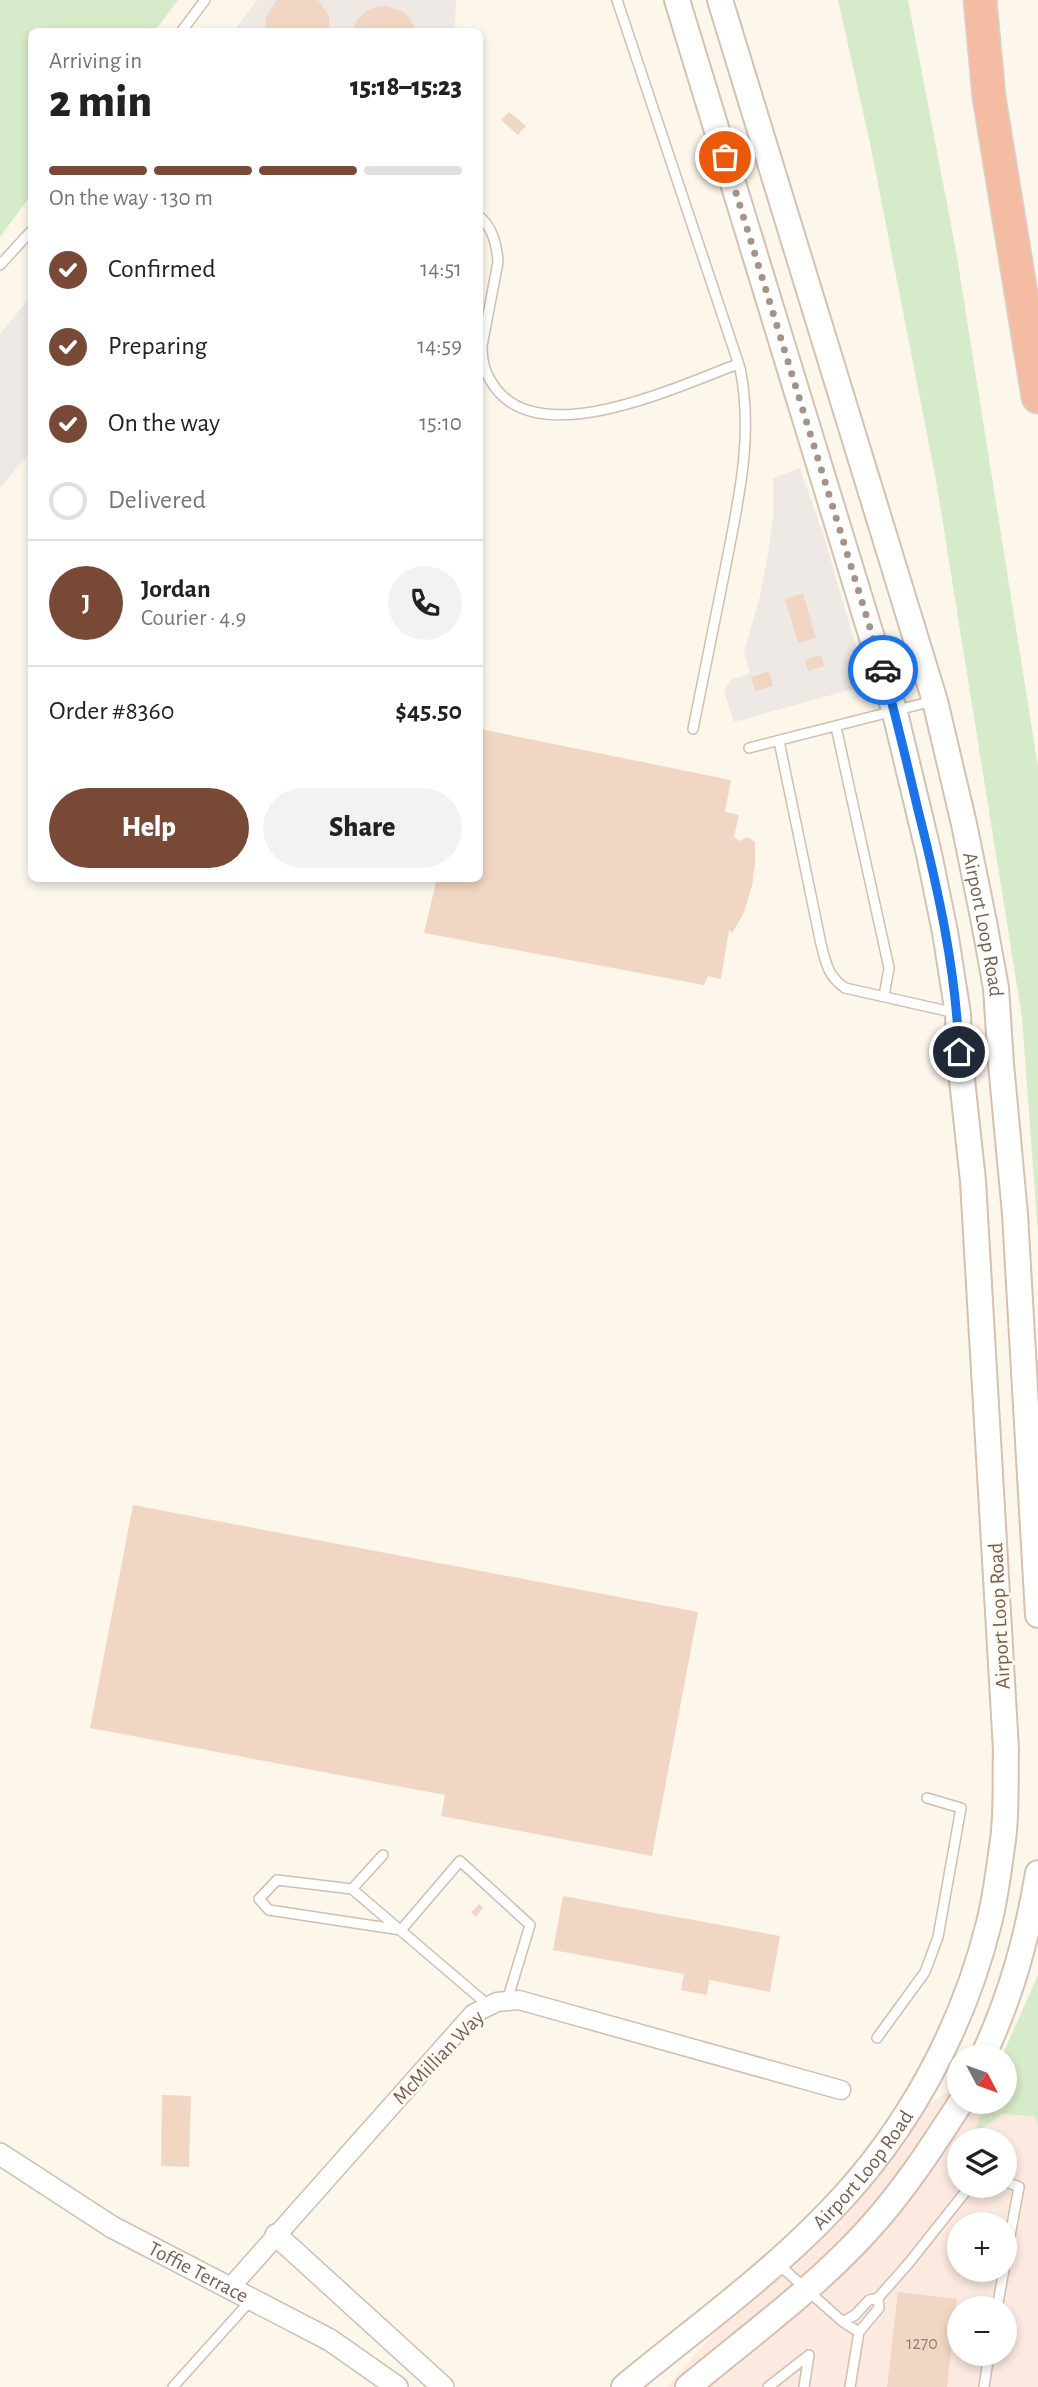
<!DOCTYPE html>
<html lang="en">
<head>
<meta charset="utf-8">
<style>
  :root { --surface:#fff; --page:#f2f2f2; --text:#222; --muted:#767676; --line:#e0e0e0; --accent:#794938 }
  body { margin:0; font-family:"Alegreya Sans",sans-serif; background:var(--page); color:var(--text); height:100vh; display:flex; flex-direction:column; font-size:26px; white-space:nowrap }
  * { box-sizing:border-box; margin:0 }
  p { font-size:23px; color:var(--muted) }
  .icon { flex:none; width:38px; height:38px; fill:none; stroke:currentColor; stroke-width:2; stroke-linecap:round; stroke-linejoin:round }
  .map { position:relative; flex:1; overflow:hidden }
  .panel { position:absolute; left:28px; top:28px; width:455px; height:854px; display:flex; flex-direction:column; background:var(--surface); border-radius:10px; box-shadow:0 4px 10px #0003 }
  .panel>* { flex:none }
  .needle { width:46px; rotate:131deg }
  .buttons { position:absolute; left:947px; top:2044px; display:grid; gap:14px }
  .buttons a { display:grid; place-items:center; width:70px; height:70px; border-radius:50%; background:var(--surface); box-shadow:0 4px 10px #0003; font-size:35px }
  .pin { position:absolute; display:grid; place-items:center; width:60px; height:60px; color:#fff; margin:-30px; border:4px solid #fff; border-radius:50%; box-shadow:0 2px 7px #0007 }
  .courier { position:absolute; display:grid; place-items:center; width:70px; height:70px; margin:-35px; border:5px solid #1a73e8; border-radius:50%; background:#fff; color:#222; box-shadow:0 2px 9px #0007 }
  .headline em { font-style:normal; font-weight:800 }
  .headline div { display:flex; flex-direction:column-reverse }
  .headline { display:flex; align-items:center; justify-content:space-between; height:119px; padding:0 21px }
  h1 { font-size:46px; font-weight:800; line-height:52px }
  .bar { display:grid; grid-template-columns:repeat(4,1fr); gap:10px 7px; align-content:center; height:84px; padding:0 21px }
  .bar i { height:9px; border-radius:5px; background:var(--line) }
  .bar .on { background:var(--accent) }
  .bar p { grid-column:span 4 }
  .line { display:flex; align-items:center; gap:18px; padding:0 21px; border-top:2px solid var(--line) }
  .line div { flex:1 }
  .round { display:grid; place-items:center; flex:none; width:74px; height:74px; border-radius:37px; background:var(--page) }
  ol { padding:0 21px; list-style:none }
  li { display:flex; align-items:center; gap:21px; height:77px }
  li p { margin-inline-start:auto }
  li .icon { padding:7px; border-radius:50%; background:var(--accent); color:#fff; stroke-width:4 }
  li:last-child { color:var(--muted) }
  li i { width:38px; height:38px; border:4px solid var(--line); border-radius:50% }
  .button { display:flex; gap:14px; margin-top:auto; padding:14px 21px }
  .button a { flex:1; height:80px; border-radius:42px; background:var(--accent); color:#fff; font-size:28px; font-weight:800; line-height:80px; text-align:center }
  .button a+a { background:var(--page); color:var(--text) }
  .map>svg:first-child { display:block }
  .commercial { fill:#fce9e0; fill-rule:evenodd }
  .industrial { fill:#eee9e4 }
  .green { fill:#d6ebc9 }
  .building { fill:#f1d7c3 }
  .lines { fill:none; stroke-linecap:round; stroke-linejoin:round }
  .service-casing { stroke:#cfbfb0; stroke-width:12 }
  .minor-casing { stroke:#cfbfb0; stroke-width:21 }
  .tertiary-casing { stroke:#cfbfb0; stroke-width:24 }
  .secondary-casing { stroke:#d5c1b0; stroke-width:28 }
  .motorway-casing { stroke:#d9d2cd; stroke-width:35 }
  .service { stroke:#fff; stroke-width:9 }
  .minor { stroke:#fff; stroke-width:18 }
  .tertiary { stroke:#fff; stroke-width:21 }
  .secondary { stroke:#fff; stroke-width:24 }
  .motorway { stroke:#f5bca4; stroke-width:32 }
  .done { stroke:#a69385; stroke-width:7; stroke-dasharray:0 12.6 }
  .route { stroke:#1a73e8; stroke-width:9 }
  .labels { text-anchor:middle; stroke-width:5; stroke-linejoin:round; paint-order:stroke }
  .number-label { font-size:18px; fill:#967c6b }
  .street-label { font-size:21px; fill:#785e4e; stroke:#fffaf2 }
</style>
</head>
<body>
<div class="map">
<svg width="1038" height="2387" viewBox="0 0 1038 2387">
  <rect width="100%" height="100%" fill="#fcf6eb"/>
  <path class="commercial" d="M1038,2031V2387H667L892,2129L959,2084V2102H1004V2056H1000ZM959,2140H1004V2186H959ZM959,2224H1004V2270H959ZM959,2308H1004V2354H959Z"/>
  <path class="industrial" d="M257,0H456L455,31L233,32Z
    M31,296V451L0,488V334Z
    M800,468L824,537L867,685L734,722L724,691L731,680L750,673L744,653L761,592L768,554L773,519V478Z"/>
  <path class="green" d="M0,0H178L155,31L32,32L31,195L0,237Z
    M838,0H908L956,251L1038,767V1234L1022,1017L936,480L870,143Z
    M1038,1975V2125L1034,2116L1002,2114L974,2135L985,2102H1004V2056H1002Z"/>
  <path class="building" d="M277,0H318L329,16V32H266V17Z
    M387,6L405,13L411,20L416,32H352L357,20L365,12L376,7Z
    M509,112L526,126L518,135L501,120Z
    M803,593L816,638L798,643L785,599Z
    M821,655L824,666L808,671L805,660Z
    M769,671L773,686L755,691L751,677Z
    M480,729L731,780L725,812L739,815L734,837L739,841L748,837L755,842V864L752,886L743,915L732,933L729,930L721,979L708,976L704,985L424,933L437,878H480Z
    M133,1505L698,1612L652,1856L441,1816L445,1795L90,1728Z
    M563,1896L780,1936L770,1992L709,1980L707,1995L681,1990L684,1974L553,1950Z
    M479,1904L483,1908L476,1917L471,1913Z
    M162,2095L191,2096L189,2167L161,2166Z
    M898,2292L957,2299L947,2387H887Z"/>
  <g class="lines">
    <defs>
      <path id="service" d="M617,0L740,368C754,438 738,501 725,570C714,623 704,676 693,729
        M181,32L205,0
        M480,217C493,228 497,246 498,262L482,346C482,364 486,376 497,390C546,450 680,385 738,364
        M0,265L32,230
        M836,727L889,968L884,996
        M779,741L821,944C826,964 828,976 845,988L956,1013
        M749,748L933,701
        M383,1855L352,1889L488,2005
        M352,1889L277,1880L259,1899L269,1910L401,1930
        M401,1930L460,1861L530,1925L507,2001
        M877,2038L925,1972L938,1937L961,1808L927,1798
        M1004,2181L1019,2187L1004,2268
        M778,2264L843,2322L859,2332
        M997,2308L1004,2270
        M843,2322L855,2315L869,2300L878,2298L908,2264L970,2186
        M173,2387L251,2300
        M768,2387L809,2355
        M804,2387L809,2355
        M850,2387L859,2332L879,2308L878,2298
        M984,2387L989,2354"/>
      <path id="minor" d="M229,2289L473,2014L497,2002L519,2000L841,2090"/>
      <g id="tertiary">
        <path id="s1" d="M0,2154L112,2227L330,2340L397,2387"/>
        <path d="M276,2235L443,2387"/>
      </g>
      <g id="secondary">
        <path id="s2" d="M720,0L935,701L964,824L984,922L996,988L1001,1064L1015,1214L1038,1615"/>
        <path d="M983,2056C1011,1996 1027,1939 1038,1873"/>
        <path id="s3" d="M624,2387C694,2329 770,2275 833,2208C908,2130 963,2028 989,1923C996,1896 999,1867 1003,1840C1007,1810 1005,1779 1006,1750L973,1181L959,1052L958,1014L945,932L929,854L895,713L677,0"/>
        <path d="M688,2387C748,2337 814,2289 866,2232C903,2192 932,2147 961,2102"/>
      </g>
      <path id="motorway" d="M980,0L989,97L1038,397"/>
    </defs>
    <use href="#service" class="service-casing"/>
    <use href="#minor" class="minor-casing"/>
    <use href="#tertiary" class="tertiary-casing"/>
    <use href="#secondary" class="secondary-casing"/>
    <use href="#motorway" class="motorway-casing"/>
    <use href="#service" class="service"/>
    <use href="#minor" class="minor"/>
    <use href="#tertiary" class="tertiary"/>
    <use href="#secondary" class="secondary"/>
    <use href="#motorway" class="motorway"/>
  </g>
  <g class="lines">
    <path class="done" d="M725,157L883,670"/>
    <path class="route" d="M883,670C896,716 907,763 918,810C938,889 956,970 959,1052"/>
  </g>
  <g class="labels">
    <g class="number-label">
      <text x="922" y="2349">1270</text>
    </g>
    <g class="street-label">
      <text dy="7" stroke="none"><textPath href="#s2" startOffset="962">Airport Loop Road</textPath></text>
      <text transform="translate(999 1616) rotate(-93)" y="7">Airport Loop Road</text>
      <text transform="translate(438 2057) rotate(-46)" y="7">McMillian Way</text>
      <text dy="7" stroke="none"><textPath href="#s3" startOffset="324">Airport Loop Road</textPath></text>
      <text dy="7" stroke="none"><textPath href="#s1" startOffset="231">Toffie Terrace</textPath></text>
    </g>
  </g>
</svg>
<div class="buttons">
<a><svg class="needle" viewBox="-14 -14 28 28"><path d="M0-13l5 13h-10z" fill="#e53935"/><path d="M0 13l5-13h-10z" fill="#767676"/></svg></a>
<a><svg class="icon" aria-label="layers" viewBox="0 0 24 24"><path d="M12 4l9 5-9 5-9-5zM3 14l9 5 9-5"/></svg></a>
<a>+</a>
<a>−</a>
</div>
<div class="pin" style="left:725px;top:157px;background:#ea580c"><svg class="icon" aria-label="bag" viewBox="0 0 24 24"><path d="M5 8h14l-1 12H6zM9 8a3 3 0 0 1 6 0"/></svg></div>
<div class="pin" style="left:959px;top:1052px;background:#1f2937"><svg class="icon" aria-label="home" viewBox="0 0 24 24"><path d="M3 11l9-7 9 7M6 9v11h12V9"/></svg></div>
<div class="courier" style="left:883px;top:670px"><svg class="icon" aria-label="car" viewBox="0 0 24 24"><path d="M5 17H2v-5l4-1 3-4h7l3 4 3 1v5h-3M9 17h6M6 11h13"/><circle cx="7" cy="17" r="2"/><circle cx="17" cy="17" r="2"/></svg></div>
<section class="panel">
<div class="headline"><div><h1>2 min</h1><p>Arriving in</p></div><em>15:18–15:23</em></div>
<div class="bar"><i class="on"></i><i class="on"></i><i class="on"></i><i></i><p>On the way · 130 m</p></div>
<ol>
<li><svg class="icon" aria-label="check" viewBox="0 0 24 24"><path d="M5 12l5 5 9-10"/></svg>Confirmed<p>14:51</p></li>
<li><svg class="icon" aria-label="check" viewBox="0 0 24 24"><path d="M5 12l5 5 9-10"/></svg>Preparing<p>14:59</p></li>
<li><svg class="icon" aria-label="check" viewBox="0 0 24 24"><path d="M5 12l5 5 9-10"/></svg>On the way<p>15:10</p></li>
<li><i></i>Delivered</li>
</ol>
<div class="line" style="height:126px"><b class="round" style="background:var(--accent);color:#fff">J</b><div><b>Jordan</b><p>Courier · 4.9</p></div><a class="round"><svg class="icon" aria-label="phone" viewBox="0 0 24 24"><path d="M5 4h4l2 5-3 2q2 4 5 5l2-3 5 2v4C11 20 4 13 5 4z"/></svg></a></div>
<div class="line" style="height:91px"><div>Order #8360</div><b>$45.50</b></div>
<div class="button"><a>Help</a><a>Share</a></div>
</section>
</div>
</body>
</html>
